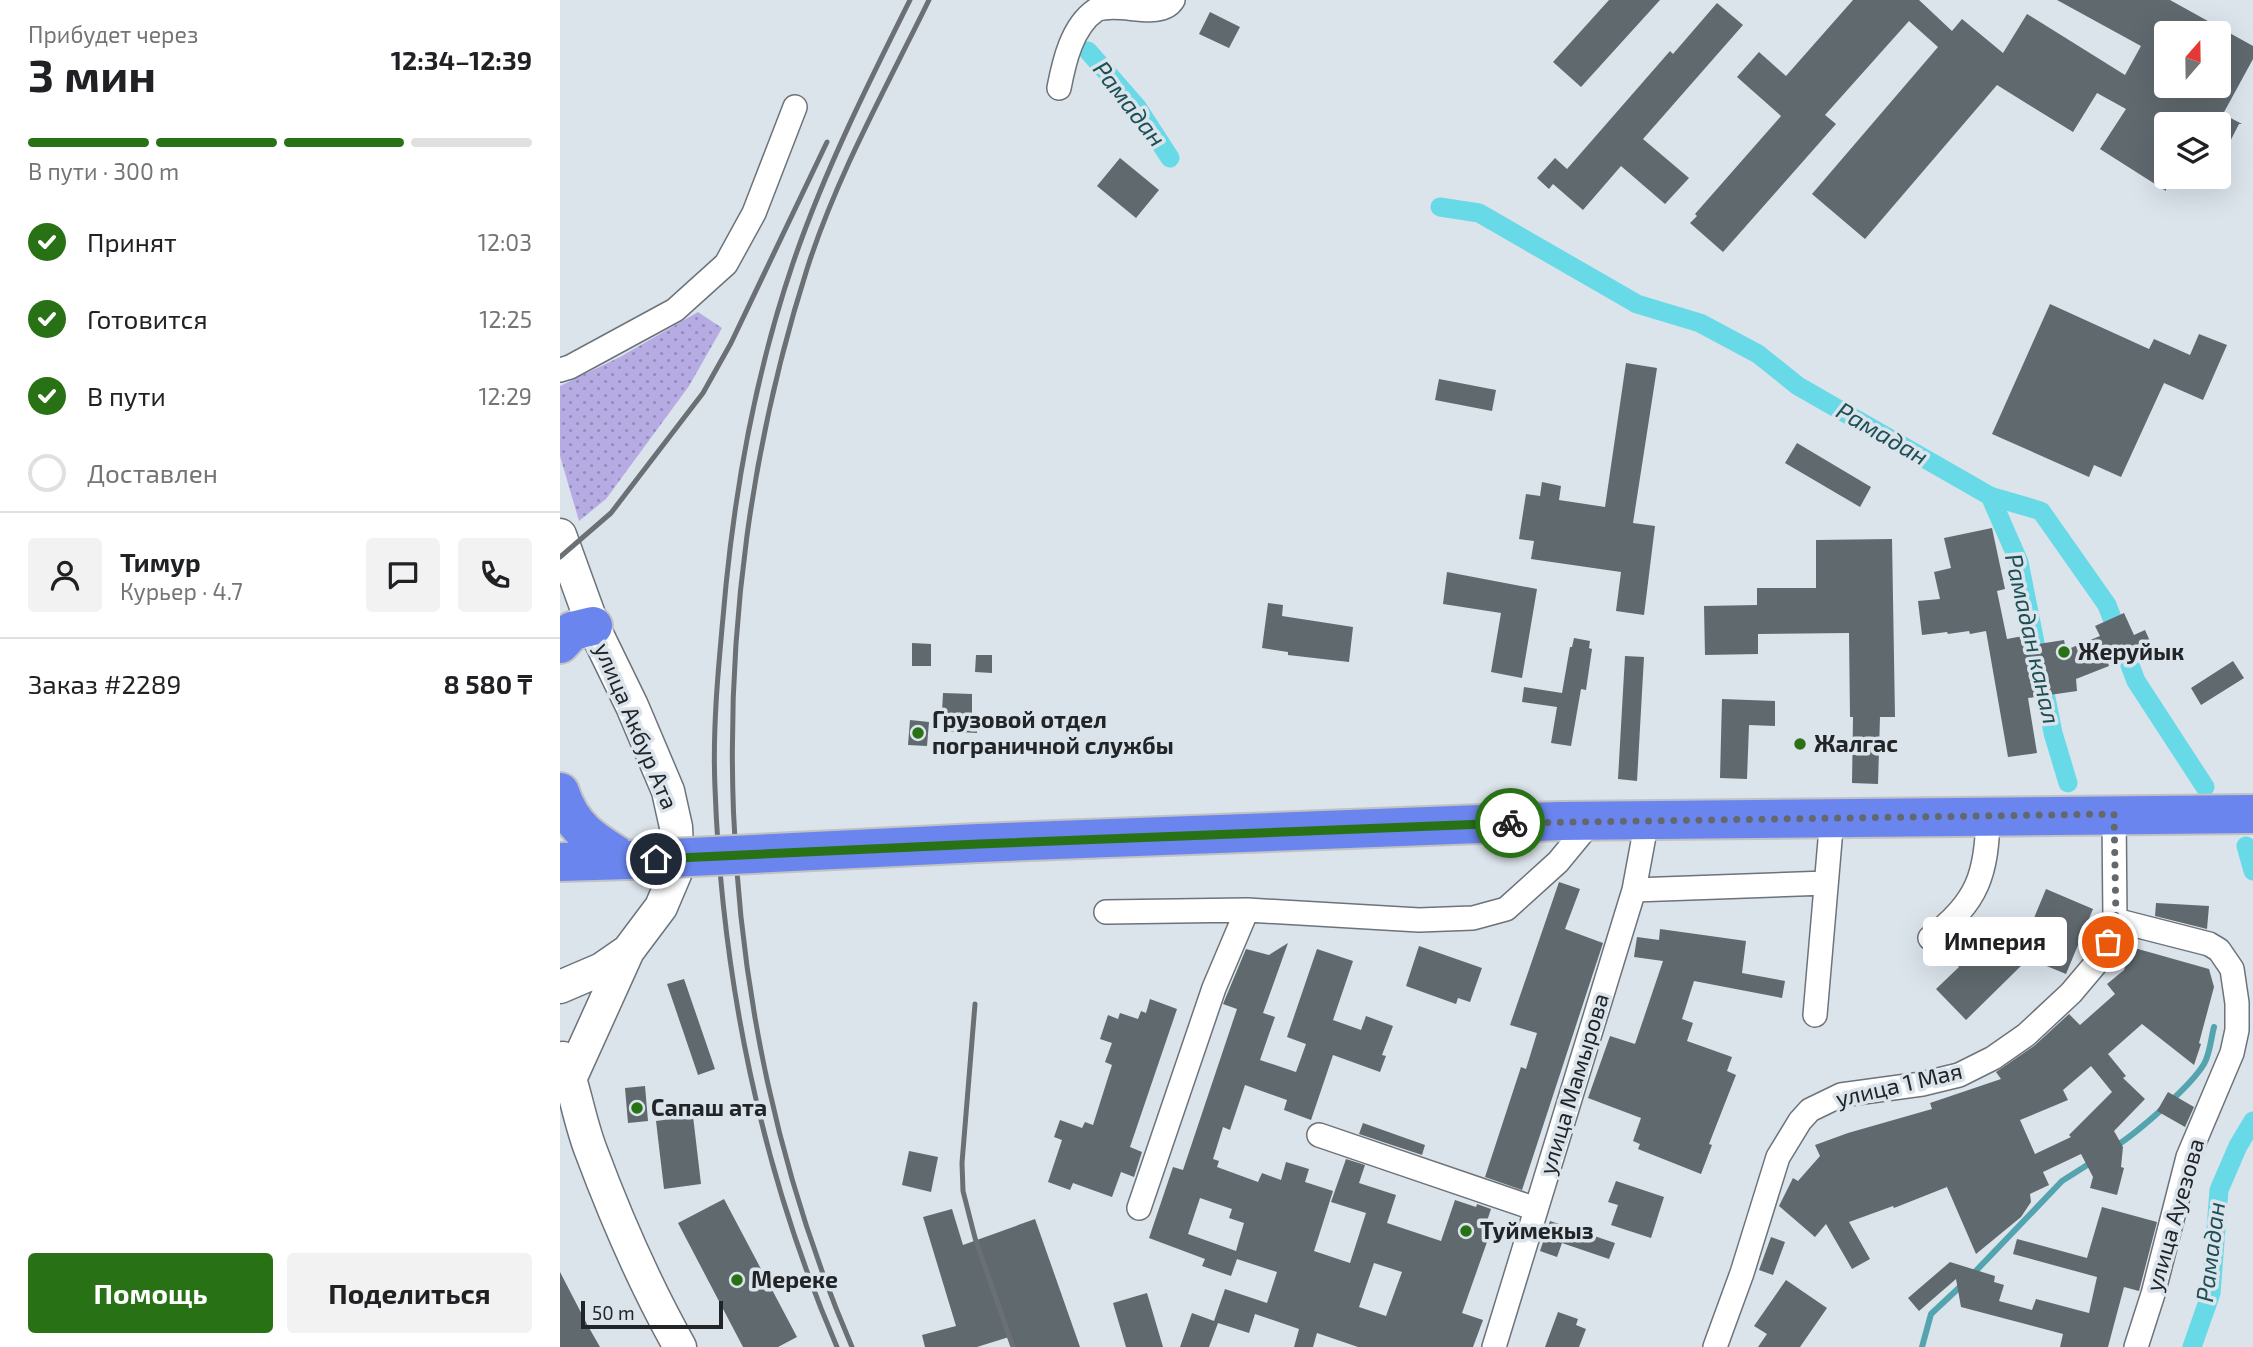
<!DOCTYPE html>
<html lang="ru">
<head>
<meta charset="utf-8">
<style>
  :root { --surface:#fff; --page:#f2f2f2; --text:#202124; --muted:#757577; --line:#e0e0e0; --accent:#287215 }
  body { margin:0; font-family:"Exo 2",sans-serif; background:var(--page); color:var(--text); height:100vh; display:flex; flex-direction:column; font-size:26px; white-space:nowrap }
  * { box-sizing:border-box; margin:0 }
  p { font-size:23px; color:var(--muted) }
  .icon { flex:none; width:38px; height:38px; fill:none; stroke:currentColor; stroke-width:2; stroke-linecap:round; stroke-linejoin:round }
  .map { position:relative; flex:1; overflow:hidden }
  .details { display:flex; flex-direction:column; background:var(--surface); width:560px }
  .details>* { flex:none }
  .needle { width:46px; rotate:20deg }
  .buttons { position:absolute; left:1594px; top:21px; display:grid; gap:14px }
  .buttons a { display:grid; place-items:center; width:77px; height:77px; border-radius:7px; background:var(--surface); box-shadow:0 7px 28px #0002; font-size:35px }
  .scale { position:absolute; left:21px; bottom:18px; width:142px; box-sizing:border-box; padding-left:7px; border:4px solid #222528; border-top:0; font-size:19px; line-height:24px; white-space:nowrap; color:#222528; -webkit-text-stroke:5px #dbe3eb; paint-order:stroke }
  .pin { position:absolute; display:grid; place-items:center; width:60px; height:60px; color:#fff; margin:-30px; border:4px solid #fff; border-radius:50%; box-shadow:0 2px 7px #0007 }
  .courier { position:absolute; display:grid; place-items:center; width:70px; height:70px; margin:-35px; border:5px solid #287215; border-radius:50%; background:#fff; color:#222; box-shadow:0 2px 9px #0007 }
  .bubble { position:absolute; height:49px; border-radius:7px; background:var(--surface); box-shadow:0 7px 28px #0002; font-size:23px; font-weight:700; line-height:49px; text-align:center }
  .summary em { font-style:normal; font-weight:700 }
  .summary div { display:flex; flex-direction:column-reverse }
  .summary { display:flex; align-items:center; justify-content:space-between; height:119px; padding:0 28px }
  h1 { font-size:46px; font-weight:700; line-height:52px }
  .bar { display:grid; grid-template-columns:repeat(4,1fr); gap:10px 7px; align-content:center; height:84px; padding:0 28px }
  .bar i { height:9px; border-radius:5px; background:var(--line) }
  .bar .on { background:var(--accent) }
  .bar p { grid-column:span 4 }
  .line { display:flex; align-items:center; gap:18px; padding:0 28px; border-top:2px solid var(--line) }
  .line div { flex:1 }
  .round { display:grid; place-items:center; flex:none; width:74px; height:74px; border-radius:7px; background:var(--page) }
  ol { padding:0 28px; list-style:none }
  li { display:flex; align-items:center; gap:21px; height:77px }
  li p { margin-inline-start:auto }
  li .icon { padding:7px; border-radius:50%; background:var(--accent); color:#fff; stroke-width:4 }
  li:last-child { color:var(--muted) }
  li i { width:38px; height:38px; border:4px solid var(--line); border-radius:50% }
  .primary-button { display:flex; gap:14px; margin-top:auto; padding:14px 28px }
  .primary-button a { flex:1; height:80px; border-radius:7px; background:var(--accent); color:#fff; font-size:28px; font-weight:700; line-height:80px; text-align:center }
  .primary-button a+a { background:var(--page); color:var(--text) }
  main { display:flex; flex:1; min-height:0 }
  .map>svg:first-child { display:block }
  .grass { fill:url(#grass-dots) }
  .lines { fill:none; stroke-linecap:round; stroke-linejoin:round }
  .stream { stroke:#53a4ae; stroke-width:6 }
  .canal { stroke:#68dae7; stroke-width:19 }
  .building { fill:#60696e; fill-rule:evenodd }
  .street-casing { stroke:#6c737a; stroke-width:26 }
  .secondary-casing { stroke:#6c737a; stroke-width:35 }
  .highway-casing { stroke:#c1c2c3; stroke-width:42 }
  .street { stroke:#fff; stroke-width:23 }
  .secondary { stroke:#fff; stroke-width:32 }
  .highway { stroke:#6b85ee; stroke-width:38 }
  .rail { stroke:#6b7075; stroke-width:5 }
  .highway-bridge-casing { stroke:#c1c2c3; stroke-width:42; stroke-linecap:butt }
  .highway-bridge { stroke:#6b85ee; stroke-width:38 }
  .done { stroke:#63686c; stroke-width:7; stroke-dasharray:0 12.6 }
  .route { stroke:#287215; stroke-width:9 }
  .poi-dot { fill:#287215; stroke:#dbe3eb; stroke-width:2.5 }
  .labels { text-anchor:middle; stroke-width:7; stroke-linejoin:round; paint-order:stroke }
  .poi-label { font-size:23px; font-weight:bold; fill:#222528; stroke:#dbe3eb; text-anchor:start }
  .street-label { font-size:23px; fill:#222528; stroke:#dbe3eb }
  .water-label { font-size:24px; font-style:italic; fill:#1d5056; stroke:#dbe3eb }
</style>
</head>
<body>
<main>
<section class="details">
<div class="summary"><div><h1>3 мин</h1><p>Прибудет через</p></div><em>12:34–12:39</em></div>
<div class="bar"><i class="on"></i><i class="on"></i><i class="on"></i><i></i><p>В пути · 300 m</p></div>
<ol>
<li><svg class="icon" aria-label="check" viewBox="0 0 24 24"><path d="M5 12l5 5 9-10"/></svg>Принят<p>12:03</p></li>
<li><svg class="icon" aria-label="check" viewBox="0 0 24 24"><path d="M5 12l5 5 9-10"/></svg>Готовится<p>12:25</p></li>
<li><svg class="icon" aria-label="check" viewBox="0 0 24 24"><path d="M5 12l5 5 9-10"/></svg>В пути<p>12:29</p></li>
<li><i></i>Доставлен</li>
</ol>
<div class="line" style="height:126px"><a class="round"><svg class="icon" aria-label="person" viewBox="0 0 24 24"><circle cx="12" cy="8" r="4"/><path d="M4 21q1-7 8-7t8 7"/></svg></a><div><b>Тимур</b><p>Курьер · 4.7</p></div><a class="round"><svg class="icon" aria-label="chat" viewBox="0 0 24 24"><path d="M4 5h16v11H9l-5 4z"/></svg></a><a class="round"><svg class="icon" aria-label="phone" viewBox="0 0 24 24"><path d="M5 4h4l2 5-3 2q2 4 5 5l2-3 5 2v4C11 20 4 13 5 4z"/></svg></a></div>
<div class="line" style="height:91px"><div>Заказ #2289</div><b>8 580 ₸</b></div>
<div class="primary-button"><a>Помощь</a><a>Поделиться</a></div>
</section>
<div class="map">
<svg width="1693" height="1347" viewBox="0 0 1693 1347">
  <defs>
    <pattern id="grass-dots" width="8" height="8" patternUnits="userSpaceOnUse" patternTransform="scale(1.75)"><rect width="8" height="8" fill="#b6ace3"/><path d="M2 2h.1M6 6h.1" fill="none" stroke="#948cb8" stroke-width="1.8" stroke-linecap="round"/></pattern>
  </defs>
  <rect width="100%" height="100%" fill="#dbe3eb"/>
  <path class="grass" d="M138,312L162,328L129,386L46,499L19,521L0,456V386L60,357Z"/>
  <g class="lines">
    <path class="stream" d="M1556,1146C1578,1132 1631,1086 1644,1064C1650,1054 1651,1038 1654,1027
      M1411,1276L1502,1181L1532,1162
      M1362,1347L1371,1314L1403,1284"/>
    <path class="canal" d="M528,51L577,107L610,158
      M880,207L919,213L1077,304L1140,323L1198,354L1238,386L1430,496L1481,511L1547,605L1576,681L1645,787
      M1430,496L1459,562L1493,733L1508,783
      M1686,846L1693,871
      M1632,1347L1651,1293L1659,1190L1678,1146L1693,1121"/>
  </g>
  <path class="building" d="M1049,0H1100L1021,87L993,62Z
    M1293,0H1359L1392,31L1402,19L1443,53L1467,14L1565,75L1581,46L1497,0H1610L1693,46V59L1663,114L1682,124H1679L1659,163V124H1606V191L1540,149L1566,109L1537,93L1513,132L1437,85L1305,239L1252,194L1378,47L1349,21L1265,115L1276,124L1163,252L1130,223L1137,216L1135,214L1221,116L1177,77L1199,52L1226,76ZM1606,33H1659V86H1601L1606,75Z
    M1157,3L1183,25L1083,139L1129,178L1105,204L1061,166L1023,210L993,184L989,189L977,178L995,158L1007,169L1110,51L1113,54Z
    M650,12L680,27L669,48L639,34Z
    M560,158L599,190L576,218L537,186Z
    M1490,304L1589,349L1594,339L1630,355L1639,334L1667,345L1643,400L1604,383L1561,477L1534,465L1529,477L1432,434Z
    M1066,363L1097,368L1073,523L1095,526L1084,615L1056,611L1061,572L971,559L974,541L959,539L966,494L980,496L982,482L1001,486L999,500L1045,507Z
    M879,379L936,390L932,411L875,400Z
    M1237,443L1311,487L1300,507L1225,463Z
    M1432,528L1445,589L1437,591L1447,639L1463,636L1465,646L1504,640L1506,650L1540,636L1535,626L1564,613L1574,635L1585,630L1593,648L1580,654L1577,647L1547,659L1549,666L1516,679L1517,691L1468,698L1477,753L1448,757L1426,631L1410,634L1409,631L1388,634L1387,632L1362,635L1358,601L1380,599L1374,572L1391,568L1384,538Z
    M1332,539L1335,717H1320L1318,784L1292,783L1293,717H1290L1289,633L1198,634V654L1145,655L1144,606L1197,605V588H1256V540Z
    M887,572L977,589L962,678L931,672L941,613L883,604Z
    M708,603L723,605L722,616L793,627L789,662L728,655V652L702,648Z
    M1014,638L1030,641L1029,648L1032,649L1026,690L1021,689L1011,746L991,743L997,707L962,702L964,687L1002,693L1010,647H1012Z
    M352,643L371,644V666H352Z
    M416,655H432V673L415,672Z
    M1065,656L1084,657L1077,781L1058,779Z
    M1673,661L1684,678L1641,705L1631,688Z
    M383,693L412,694V715L417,716V733L381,731Z
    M1162,699L1215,701V726L1189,725L1187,779L1160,778Z
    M350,720L369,722L367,746L348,745Z
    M999,882L1020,889L1005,929L1043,943L962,1190L925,1177L961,1067L966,1069L977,1033L950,1025Z
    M1486,889L1533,909L1526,926H1522L1521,933H1523L1506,974L1460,955L1466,961L1406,1020L1376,989L1399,967L1391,959L1404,946L1410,952L1417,946L1421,950L1439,933L1459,954Z
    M1596,903L1649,906L1647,929L1595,916Z
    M1100,929L1186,941L1182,973L1225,981L1222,998L1134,981L1122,1019L1133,1023L1127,1041L1172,1057L1167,1071L1176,1075L1149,1144L1152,1145L1141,1174L1078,1149L1080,1144L1073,1141L1081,1118L1028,1098L1050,1036L1075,1044L1103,961L1074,957L1077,937L1099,940Z
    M728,943L703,1013L715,1017L700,1060L736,1072L746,1044L727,1037L757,949L793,961L773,1020L801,1030L806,1016L833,1026L822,1055L826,1056L820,1072L773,1055L751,1120L724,1110L727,1100L685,1085L670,1130L663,1127L653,1159L659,1161L657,1167L698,1182L702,1173L721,1180L726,1162L749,1169L745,1182L773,1191L754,1251L790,1263L806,1213L771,1202L786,1159L805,1165L799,1183L836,1195L827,1223L881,1241L895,1200L916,1207L917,1204L931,1209L926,1224L929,1229L924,1241L927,1242L902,1313L923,1320L913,1347H798L757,1333L753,1347H734L739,1329L695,1314L689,1333L658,1323L649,1347H620L632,1313L654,1321L665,1289L707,1303L717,1272L677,1259L671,1276L642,1266L645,1259L589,1238L613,1167L623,1170L677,1009L663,1004L686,949L709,955ZM640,1198L672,1209L669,1218L684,1223L676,1251L628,1234ZM814,1263L842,1272L826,1316L799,1307Z
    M859,946L922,968L910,1002L898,998L896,1004L846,986Z
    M1571,947L1649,969L1654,987L1639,1043L1641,1044L1634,1065L1582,1024L1548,1054L1566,1076L1563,1078L1585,1099L1554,1131L1563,1147L1561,1167L1564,1168L1557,1195L1530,1188L1533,1177L1521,1154L1483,1172L1489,1185L1470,1194L1471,1202L1461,1217L1416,1254L1387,1187L1334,1208L1333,1206L1289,1222L1310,1259L1292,1269L1266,1224L1255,1237L1219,1206L1233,1178L1238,1181L1260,1156L1255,1145L1288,1133L1372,1109L1370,1103L1441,1079L1436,1072L1474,1046L1509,1014L1520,1025L1555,994L1547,984L1564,970ZM1531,1066L1552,1092L1509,1135L1511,1137L1475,1154L1460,1120L1508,1100L1503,1090Z
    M124,979L155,1069L138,1075L107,984Z
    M590,999L617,1009L570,1147L582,1152L574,1177L561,1172L552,1197L513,1183L510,1190L488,1182L502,1140L494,1137L500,1120L522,1128L525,1122L533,1125L552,1065L545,1062L552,1043L540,1039L548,1015L558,1019L560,1013L578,1019L581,1011L586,1013Z
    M85,1086L88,1121L68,1123L65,1088Z
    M1608,1092L1634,1107L1625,1127L1597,1111Z
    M133,1116L141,1184L104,1189L96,1121Z
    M803,1123L865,1145L862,1155L799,1134Z
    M349,1151L378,1157L371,1192L342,1185Z
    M1056,1181L1104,1197L1091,1238L1051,1225L1058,1205L1048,1202Z
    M164,1199L237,1337L218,1347H183L118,1223Z
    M1542,1207L1597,1222L1579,1291L1564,1287L1548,1347H1500L1503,1334L1401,1307L1396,1279L1359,1311L1348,1298L1390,1262L1435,1276L1434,1282L1444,1285L1439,1301L1472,1310L1476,1299L1529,1313L1537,1277L1453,1254L1457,1239L1527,1258Z
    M392,1209L403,1245L475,1219L520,1347H452L449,1337L417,1347H365L362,1335L396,1326L363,1217Z
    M990,1221L1055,1243L1049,1259L1002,1243L997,1257L980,1251Z
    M1211,1237L1225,1242L1213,1275L1199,1270Z
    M0,1272L28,1326L40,1347H0Z
    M1226,1280L1267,1308L1240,1347H1198L1207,1334L1194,1326Z
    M587,1293L603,1347H566L553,1303Z
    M998,1312L1018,1319L1016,1325L1026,1329L1019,1347H985Z"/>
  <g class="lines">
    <defs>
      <path id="street" d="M499,88C504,62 512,26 536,10C558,0 600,21 613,0
        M0,370L10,367L115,310L166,264L194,213L235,107
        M1074,890L1266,883
        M546,912L687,910L859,920L913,918L946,909L998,862L1031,822
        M1555,920L1649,944L1659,950L1672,969L1677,1003V1030L1672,1053L1628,1157L1593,1294L1576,1347
        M1370,938C1418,903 1427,873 1428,816
        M1255,1015L1272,817
        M759,1135L976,1209
        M579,1208L654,988L687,910
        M934,1347L1074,890L1087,820
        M1155,1347L1182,1273L1218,1157L1240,1121L1250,1110L1281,1095L1362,1084L1399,1075L1433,1058L1466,1035L1511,993L1538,961L1555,920L1554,814"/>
      <path id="secondary" d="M0,535L33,626L72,706L108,791L116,827L118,867L101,907L68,951L11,1077
        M0,987L42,969L68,951
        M3,1058C15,1088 19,1120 31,1151C56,1218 85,1285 120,1347"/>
      <path id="highway" d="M0,644L12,631L33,626
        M0,792C12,829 34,841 65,860
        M419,843L1000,821L1693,814
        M0,862L69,860"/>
    </defs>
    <use href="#street" class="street-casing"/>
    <use href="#secondary" class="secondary-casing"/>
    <use href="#highway" class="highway-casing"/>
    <use href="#street" class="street"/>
    <use href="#secondary" class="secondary"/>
    <use href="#highway" class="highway"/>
    <path class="rail" d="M0,557L51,513L143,393L171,343L267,142
      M415,1004L402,1163L403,1191L415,1238L453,1347
      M277,1347C201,1171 162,979 155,788C152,721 160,652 166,585C177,476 198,366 233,263C264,172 307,86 350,0
      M292,1347C147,1009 136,618 247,269C277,175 326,88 369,0"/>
    <defs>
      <path id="highway-bridge" d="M69,860L419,843"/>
    </defs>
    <use href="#highway-bridge" class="highway-bridge-casing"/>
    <use href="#highway-bridge" class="highway-bridge"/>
  </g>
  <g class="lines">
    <path class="done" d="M950,823L1554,814L1556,920L1548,942"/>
    <path class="route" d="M96,859L419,844L950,823"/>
  </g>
  <g class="poi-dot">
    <circle cx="1504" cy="652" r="7"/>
    <circle cx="358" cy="733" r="7"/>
    <circle cx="1240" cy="744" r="7"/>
    <circle cx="77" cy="1108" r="7"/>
    <circle cx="906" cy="1231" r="7"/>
    <circle cx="177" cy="1280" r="7"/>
  </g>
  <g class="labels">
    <g class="poi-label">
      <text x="1518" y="660">Жеруйык</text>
      <text x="372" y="728">Грузовой отдел<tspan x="372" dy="26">пограничной службы</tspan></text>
      <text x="1254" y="752">Жалгас</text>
      <text x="91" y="1116">Сапаш ата</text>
      <text x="920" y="1239">Туймекыз</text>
      <text x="191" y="1288">Мереке</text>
    </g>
    <g class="street-label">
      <text transform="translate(76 726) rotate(67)" y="8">улица Акбур Ата</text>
      <text transform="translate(1014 1084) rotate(-73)" y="8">улица Мамырова</text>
      <text transform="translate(1339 1085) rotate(-13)" y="8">улица 1 Мая</text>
      <text transform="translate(1615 1215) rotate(-74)" y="8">улица Ауезова</text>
    </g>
    <g class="water-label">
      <text transform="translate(569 104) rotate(52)" y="8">Рамадан</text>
      <text transform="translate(1322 434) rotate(30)" y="8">Рамадан</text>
      <text transform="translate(1472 639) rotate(77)" y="8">Рамадан канал</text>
      <text transform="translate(1651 1252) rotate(-83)" y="8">Рамадан</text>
    </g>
  </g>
</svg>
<div class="buttons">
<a><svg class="needle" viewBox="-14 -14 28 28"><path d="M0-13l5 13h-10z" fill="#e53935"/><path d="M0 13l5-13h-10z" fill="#757577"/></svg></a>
<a><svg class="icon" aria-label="layers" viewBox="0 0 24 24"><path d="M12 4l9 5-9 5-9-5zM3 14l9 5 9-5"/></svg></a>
</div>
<div class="scale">50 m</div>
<div class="pin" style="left:1548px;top:942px;background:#ea580c"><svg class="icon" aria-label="bag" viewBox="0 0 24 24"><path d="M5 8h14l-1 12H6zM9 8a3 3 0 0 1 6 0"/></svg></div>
<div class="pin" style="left:96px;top:859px;background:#1f2937"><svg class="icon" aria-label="home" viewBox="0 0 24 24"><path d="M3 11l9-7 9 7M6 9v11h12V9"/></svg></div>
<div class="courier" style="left:950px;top:823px"><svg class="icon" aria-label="bike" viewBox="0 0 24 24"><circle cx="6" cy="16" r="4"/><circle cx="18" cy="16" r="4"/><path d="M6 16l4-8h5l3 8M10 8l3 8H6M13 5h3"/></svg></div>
<div class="bubble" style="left:1363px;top:917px;width:144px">Империя</div>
</div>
</main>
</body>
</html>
